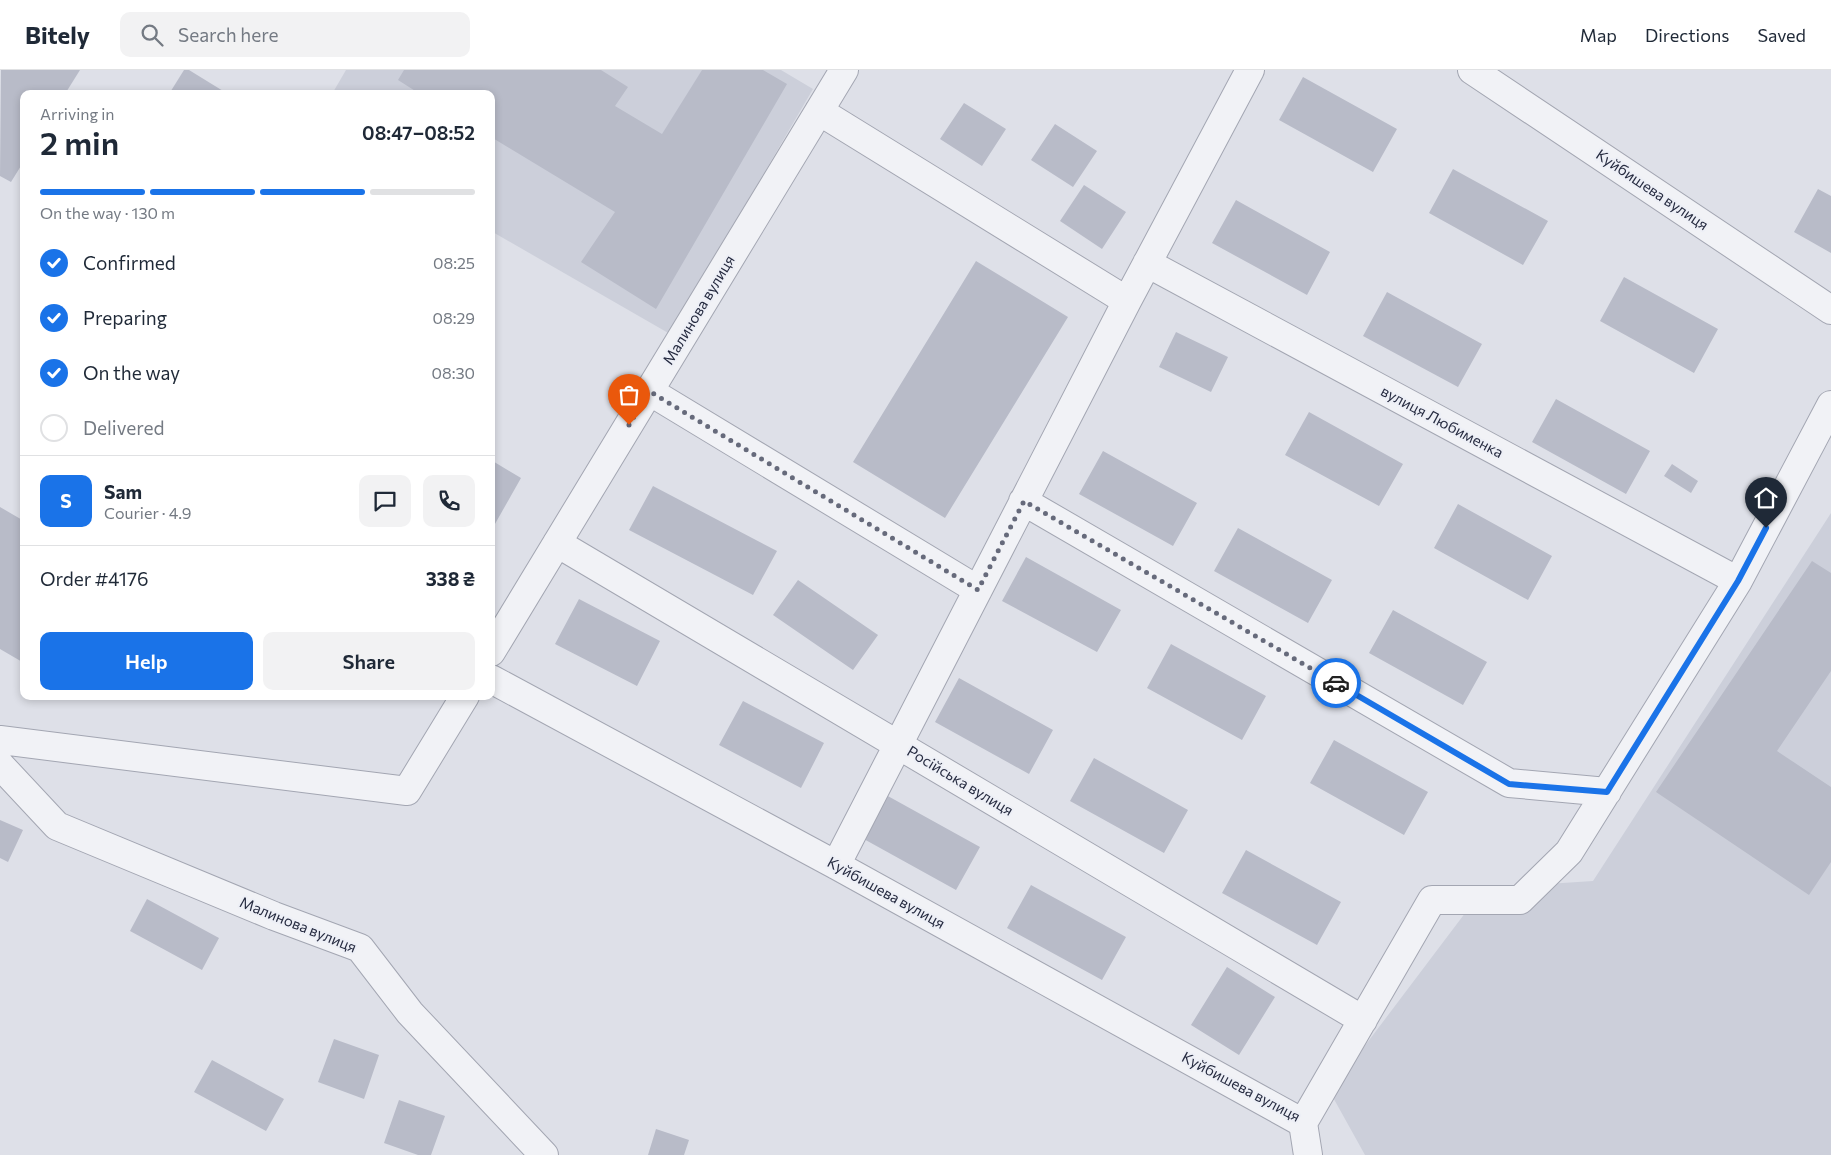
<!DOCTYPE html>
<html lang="en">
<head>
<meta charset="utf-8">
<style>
  :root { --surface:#fff; --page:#f2f2f3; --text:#1f2937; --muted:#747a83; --line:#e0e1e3; --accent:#1a73e8 }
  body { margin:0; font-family:Commissioner,sans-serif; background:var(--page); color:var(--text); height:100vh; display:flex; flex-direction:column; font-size:19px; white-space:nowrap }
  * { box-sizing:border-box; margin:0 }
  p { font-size:16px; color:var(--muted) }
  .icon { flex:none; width:28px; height:28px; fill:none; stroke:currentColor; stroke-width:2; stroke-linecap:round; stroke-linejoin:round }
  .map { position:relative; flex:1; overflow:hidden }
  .details { position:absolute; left:20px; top:20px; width:475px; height:610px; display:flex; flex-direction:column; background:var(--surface); border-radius:10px; box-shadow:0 2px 8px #0003 }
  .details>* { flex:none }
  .pin { position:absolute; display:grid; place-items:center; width:42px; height:42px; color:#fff; margin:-51px -21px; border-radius:50% 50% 50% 0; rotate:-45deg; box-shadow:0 0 5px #0007 }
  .pin .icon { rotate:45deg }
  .courier { position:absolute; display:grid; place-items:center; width:50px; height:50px; margin:-25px; border:4px solid #1a73e8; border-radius:50%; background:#fff; color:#222; box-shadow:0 1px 6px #0007 }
  .headline em { font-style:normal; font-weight:600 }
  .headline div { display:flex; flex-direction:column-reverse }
  .headline { display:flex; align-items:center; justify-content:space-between; height:85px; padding:0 20px }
  h1 { font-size:32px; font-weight:600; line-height:38px }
  .bar { display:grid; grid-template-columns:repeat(4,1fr); gap:8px 5px; align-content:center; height:60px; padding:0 20px }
  .bar i { height:6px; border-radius:4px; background:var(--line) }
  .bar .selected { background:var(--accent) }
  .bar p { grid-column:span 4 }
  .line { display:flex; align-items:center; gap:12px; padding:0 20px; border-top:1px solid var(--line) }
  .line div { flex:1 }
  .round { display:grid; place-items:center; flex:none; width:52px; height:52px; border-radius:10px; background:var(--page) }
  ol { padding:0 20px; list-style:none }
  li { display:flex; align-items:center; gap:15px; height:55px }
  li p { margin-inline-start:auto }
  li .icon { padding:5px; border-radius:50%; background:var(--accent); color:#fff; stroke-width:4 }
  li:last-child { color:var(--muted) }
  li i { width:28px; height:28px; border:2px solid var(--line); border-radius:50% }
  .action { display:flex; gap:10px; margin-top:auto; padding:10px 20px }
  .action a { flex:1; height:58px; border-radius:10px; background:var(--accent); color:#fff; font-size:20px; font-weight:600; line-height:58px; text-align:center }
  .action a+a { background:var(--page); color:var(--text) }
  header { display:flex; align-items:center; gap:30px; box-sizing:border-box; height:70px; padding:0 25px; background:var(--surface); border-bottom:1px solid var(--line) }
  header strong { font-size:24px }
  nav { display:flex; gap:28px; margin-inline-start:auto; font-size:18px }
  .search { width:350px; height:45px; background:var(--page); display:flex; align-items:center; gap:12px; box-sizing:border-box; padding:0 18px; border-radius:10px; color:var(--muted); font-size:19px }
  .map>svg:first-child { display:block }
  .built { fill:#cccfda }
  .building { fill:#b8bbc8 }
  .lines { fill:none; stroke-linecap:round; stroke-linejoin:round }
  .street-casing { stroke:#a3a6b2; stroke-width:30 }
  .street { stroke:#f1f2f6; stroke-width:28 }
  .done { stroke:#666a7b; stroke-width:5; stroke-dasharray:0 9 }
  .route { stroke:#1a73e8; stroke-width:6 }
  .labels { text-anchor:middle; stroke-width:4; stroke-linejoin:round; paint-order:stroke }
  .street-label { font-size:15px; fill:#262b40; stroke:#edeff6 }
</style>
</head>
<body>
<header>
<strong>Bitely</strong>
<div class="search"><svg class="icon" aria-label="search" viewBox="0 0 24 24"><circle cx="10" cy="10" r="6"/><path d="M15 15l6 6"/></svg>Search here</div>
<nav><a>Map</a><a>Directions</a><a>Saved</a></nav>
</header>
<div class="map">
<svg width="1831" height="1085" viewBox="0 0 1831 1085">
  <rect width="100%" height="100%" fill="#dee0e8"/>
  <path class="built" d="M346,0H781L813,19L670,264L491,161V24H332Z
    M1831,443V1085H1365L1330,1022L1484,818L1593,811Z"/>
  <path class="building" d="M1,0H80L65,24H24V91L11,112L0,106Z
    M184,0H189L228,24H169Z
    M404,0H601L628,17L615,36L662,64L702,0H763L787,14L656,239L581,192L615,142L491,67V24H420L398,10Z
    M1303,7L1397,59L1373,102L1279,50Z
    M964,33L1006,59L982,96L940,69Z
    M1055,54L1097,81L1073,117L1031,90Z
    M1453,99L1548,151L1523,195L1429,143Z
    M1084,115L1126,142L1102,179L1060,151Z
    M1818,119L1831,126V183L1794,162Z
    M1236,130L1330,182L1307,225L1212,173Z
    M976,191L1068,247L945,448L853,392Z
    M1624,207L1718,259L1694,303L1600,251Z
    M1387,222L1482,274L1458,317L1363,266Z
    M1176,262L1228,287L1211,322L1159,297Z
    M1556,329L1650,381L1626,424L1532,372Z
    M1309,342L1403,394L1379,436L1285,385Z
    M1103,381L1197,433L1173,476L1079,424Z
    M491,390L521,408L491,461Z
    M1672,394L1698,411L1691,423L1664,406Z
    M653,416L777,481L753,525L629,460Z
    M1458,434L1552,486L1528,530L1434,478Z
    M0,437L24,451V593L0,579Z
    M1238,458L1332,510L1308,553L1214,501Z
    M1026,487L1121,540L1097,582L1002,531Z
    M1812,491L1831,503V601L1777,681L1831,717V792L1809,825L1656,722Z
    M798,510L878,565L853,600L773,545Z
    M579,529L660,571L637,616L555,574Z
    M1393,540L1487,592L1463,635L1369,583Z
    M1171,574L1266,626L1242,670L1147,618Z
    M959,608L1053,660L1029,704L935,652Z
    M743,631L824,673L801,718L719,675Z
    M1334,670L1428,722L1404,765L1310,713Z
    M1094,688L1188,740L1164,783L1070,731Z
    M886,725L980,777L956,820L862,768Z
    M0,750L23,760L8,792L0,788Z
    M1246,780L1341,832L1317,875L1222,823Z
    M1031,815L1126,867L1102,910L1007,858Z
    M147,829L219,868L202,900L130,861Z
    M1227,897L1275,927L1239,985L1191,955Z
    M334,969L379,985L364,1029L318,1012Z
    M212,990L284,1029L266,1061L194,1022Z
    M399,1030L445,1046L431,1085H418L384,1073Z
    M656,1059L689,1070L684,1085H648Z"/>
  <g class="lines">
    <defs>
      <path id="street" d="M1472,0L1831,240
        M819,41L1127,231
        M1147,193L1738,511
        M649,321L978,520
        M1023,431L1509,713L1607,722
        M557,473L1363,950
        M491,582L844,0
        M491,609L836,795L1303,1053L1432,830H1520L1569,782L1738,511L1831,335
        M0,670L407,721L465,626
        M0,695L57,756L274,846L360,878L410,943L544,1085
        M836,795L1127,231L1250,0
        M1303,1053L1308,1085"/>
    </defs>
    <use href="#street" class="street-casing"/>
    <use href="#street" class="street"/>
  </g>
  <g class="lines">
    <path class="done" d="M629,355L649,321L978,520L1024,431L1336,613"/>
    <path class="route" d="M1336,613L1509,714L1607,722L1738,511L1766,458"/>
  </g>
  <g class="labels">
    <g class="street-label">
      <text transform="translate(1652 120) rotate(34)" y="5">Куйбишева вулиця</text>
      <text transform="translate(699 240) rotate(-59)" y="5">Малинова вулиця</text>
      <text transform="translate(1442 352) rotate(28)" y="5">вулиця Любименка</text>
      <text transform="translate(960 711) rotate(31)" y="5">Російська вулиця</text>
      <text transform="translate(886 823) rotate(29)" y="5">Куйбишева вулиця</text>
      <text transform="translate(298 855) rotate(22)" y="5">Малинова вулиця</text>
      <text transform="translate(1241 1017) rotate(28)" y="5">Куйбишева вулиця</text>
    </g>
  </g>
</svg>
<div class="pin" style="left:629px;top:355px;background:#ea580c"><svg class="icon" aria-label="bag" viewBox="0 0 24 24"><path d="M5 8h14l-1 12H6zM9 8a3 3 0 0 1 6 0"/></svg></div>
<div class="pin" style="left:1766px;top:458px;background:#1f2937"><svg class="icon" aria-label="home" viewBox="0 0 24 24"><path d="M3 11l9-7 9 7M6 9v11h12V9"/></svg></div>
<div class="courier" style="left:1336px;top:613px"><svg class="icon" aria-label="car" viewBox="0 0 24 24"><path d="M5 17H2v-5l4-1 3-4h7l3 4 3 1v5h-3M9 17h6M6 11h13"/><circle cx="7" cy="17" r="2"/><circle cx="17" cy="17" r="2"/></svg></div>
<section class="details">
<div class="headline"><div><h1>2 min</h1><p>Arriving in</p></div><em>08:47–08:52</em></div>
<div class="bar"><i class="selected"></i><i class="selected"></i><i class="selected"></i><i></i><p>On the way · 130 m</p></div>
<ol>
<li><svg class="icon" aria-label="check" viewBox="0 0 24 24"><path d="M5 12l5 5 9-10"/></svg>Confirmed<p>08:25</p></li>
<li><svg class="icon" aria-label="check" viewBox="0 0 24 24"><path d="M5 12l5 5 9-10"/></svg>Preparing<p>08:29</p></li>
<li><svg class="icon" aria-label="check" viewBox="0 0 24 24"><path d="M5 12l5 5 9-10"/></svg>On the way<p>08:30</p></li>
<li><i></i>Delivered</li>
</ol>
<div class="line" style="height:90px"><b class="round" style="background:var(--accent);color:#fff">S</b><div><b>Sam</b><p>Courier · 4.9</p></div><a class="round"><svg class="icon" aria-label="chat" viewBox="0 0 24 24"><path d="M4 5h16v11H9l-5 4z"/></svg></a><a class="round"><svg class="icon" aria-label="phone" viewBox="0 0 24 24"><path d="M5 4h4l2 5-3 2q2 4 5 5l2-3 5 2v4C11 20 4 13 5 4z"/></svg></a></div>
<div class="line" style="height:65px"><div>Order #4176</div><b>338 ₴</b></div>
<div class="action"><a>Help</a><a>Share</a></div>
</section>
</div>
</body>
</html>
